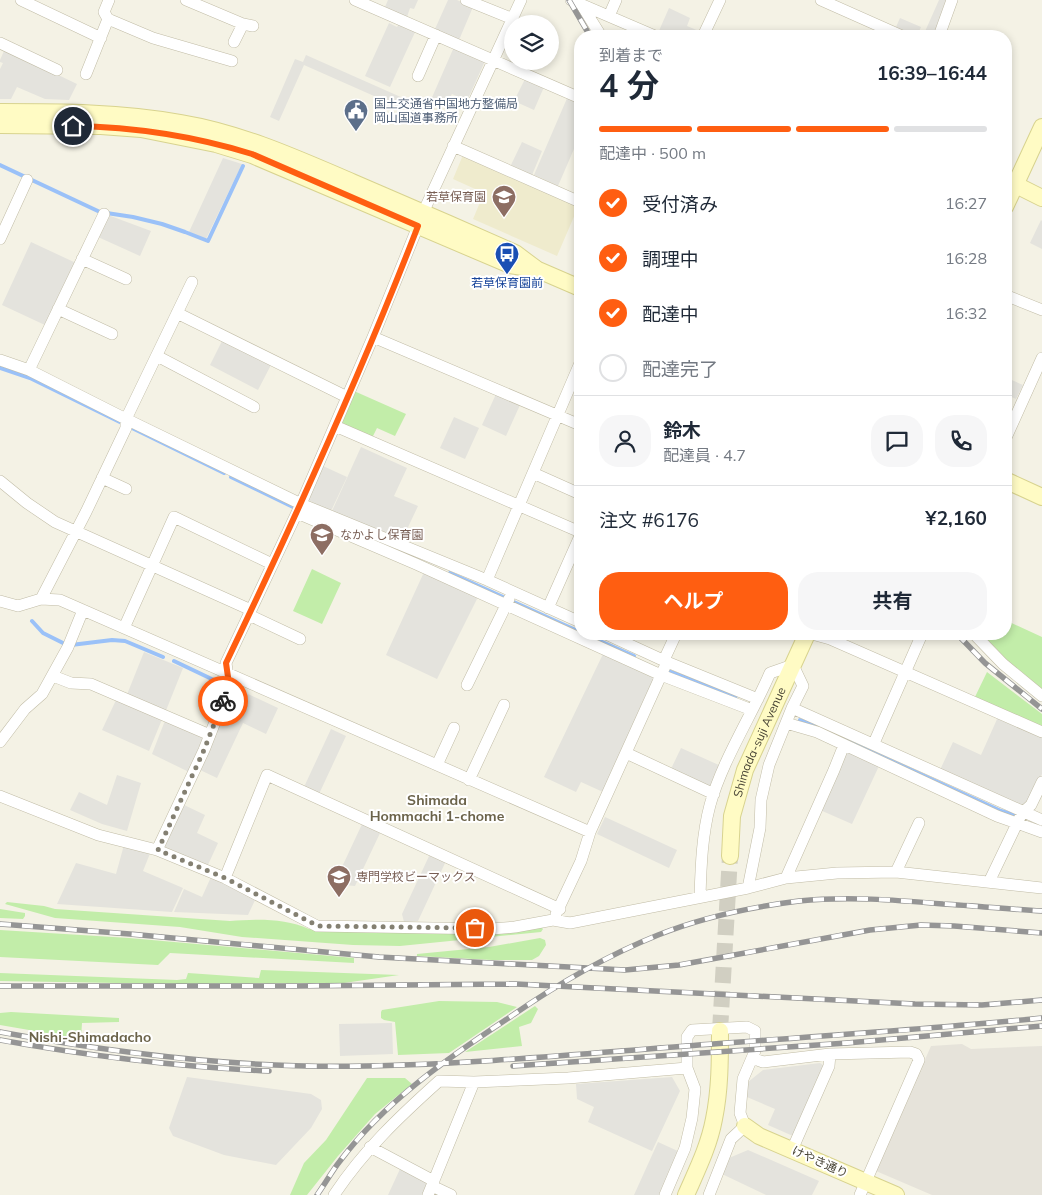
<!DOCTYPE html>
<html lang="ja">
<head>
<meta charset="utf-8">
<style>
  :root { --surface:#fff; --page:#f6f6f7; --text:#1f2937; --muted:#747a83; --line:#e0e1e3; --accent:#ff5e11 }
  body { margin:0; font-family:Mulish,"Noto Sans JP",sans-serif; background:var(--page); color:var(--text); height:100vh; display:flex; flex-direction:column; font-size:19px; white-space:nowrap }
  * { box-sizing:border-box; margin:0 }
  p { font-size:16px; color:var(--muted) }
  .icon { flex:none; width:28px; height:28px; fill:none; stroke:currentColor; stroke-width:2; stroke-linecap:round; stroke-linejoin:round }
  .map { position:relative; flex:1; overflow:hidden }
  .side { position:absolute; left:574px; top:30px; width:438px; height:610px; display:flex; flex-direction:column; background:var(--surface); border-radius:20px; box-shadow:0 2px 8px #0003 }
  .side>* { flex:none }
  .fabs { position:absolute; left:504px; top:15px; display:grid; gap:10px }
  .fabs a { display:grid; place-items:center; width:55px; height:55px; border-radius:50%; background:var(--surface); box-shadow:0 2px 8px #0003; font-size:25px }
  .pin { position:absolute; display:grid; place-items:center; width:42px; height:42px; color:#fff; margin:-21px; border:2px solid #fff; border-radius:50%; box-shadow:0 1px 5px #0007 }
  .courier { position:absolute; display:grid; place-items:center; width:50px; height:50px; margin:-25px; border:4px solid #ff5e11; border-radius:50%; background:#fff; color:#222; box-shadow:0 1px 6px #0007 }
  .headline em { font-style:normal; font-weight:700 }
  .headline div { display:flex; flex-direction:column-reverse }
  .headline { display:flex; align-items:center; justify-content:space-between; height:85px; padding:0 25px }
  h1 { font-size:32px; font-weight:700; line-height:38px }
  .bar { display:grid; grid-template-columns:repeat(4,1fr); gap:8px 5px; align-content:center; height:60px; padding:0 25px }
  .bar i { height:6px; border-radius:4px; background:var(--line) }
  .bar .on { background:var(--accent) }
  .bar p { grid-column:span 4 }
  .line { display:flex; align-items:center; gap:12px; padding:0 25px; border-top:1px solid var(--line) }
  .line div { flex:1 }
  .round { display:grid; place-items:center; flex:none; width:52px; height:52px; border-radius:20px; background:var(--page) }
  ol { padding:0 25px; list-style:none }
  li { display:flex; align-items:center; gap:15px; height:55px }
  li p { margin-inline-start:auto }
  li .icon { padding:5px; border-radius:50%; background:var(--accent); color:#fff; stroke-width:4 }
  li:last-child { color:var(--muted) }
  li i { width:28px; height:28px; border:2px solid var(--line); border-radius:50% }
  .button { display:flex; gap:10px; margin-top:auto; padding:10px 25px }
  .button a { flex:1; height:58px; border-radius:20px; background:var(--accent); color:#fff; font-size:20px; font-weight:700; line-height:58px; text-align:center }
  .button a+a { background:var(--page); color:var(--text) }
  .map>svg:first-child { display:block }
  .industrial { fill:#e6e3da }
  .education { fill:#efebcd }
  .green { fill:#c2eda9 }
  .parking { fill:#e4e3dd }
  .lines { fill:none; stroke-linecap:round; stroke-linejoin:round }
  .stream { stroke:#9ac1f8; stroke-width:4 }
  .secondary-tunnel { stroke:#d1cfc2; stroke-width:16; stroke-dasharray:16 8; stroke-linecap:butt }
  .street-casing { stroke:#c1bca6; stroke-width:12 }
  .secondary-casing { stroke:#d8d38f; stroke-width:18 }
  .street { stroke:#fff; stroke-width:11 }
  .secondary { stroke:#fffbc4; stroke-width:16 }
  .rail-casing { stroke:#959595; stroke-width:5.5 }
  .rail { stroke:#fff; stroke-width:4; stroke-dasharray:11; stroke-linecap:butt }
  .done { stroke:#848072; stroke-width:5; stroke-dasharray:0 9 }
  .route { stroke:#ff5e11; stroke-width:6 }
  .labels { text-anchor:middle; stroke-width:4; stroke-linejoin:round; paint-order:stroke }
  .service-label { font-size:12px; fill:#4e5e75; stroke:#fff; text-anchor:start }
  .education-label { font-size:12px; fill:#785e54; stroke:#fff; text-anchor:start }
  .transit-label { font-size:12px; fill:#164399; stroke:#fff }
  .street-label { font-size:12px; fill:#474334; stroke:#fff }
  .neighbourhood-label { font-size:14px; font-weight:bold; fill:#6b634a; stroke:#fff }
</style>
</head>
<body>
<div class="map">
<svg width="1042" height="1195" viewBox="0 0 1042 1195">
  <rect width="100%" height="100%" fill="#f4f2e5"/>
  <path class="industrial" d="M962,1044L971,1049L1042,1046V1195H932L876,1171L931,1046Z"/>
  <path class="education" d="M463,155L579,205L557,256L473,219L484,193L453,179Z"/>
  <path class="green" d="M354,391L406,414L395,436L377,428L372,438L339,424Z
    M312,569L341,583L322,624L293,611Z
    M1005,620L1042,637V689L1008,661L982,634H1005Z
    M987,672L1042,714V728L974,699Z
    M7,902L44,906L55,909L230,921C256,919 285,918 309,929L541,927L543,929L541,932L400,946L353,945L242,937L180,927L55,918L5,904Z
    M0,909L25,913V916L23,919L0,918Z
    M0,930L129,938L354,958V963L170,953L158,965L0,957Z
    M540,938L545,940L546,945L539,956L532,960H492L417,956V954L489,947Z
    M261,970L399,975L344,983L176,984L0,981V973L177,980L186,979L188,973L259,978Z
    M439,1001L497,1002L517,1007L449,1053L398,1055L395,1022L384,1020L381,1018V1012L382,1010Z
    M535,1006L538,1009L531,1023L519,1027L522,1046L465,1052Z
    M11,1012L119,1018V1022L82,1023L81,1039L0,1025V1013Z
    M367,1078H405L412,1084L375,1114L338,1156L307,1195H290L304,1163L326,1140Z"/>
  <path class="parking" d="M388,0H418L414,9L410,8L407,17L385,7Z
    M448,0H457L473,7L459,40L435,29Z
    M939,0H947L933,36H923Z
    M669,8L690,18L687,26L699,31L696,36H664L658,33Z
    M900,18L921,27L917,36L896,27Z
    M400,22L416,30L390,87L365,76L389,23L397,27Z
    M0,47L77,84L69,100L45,99L17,87L11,99H0V69L3,63L0,62V60L4,51Z
    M454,47L485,61L467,101L452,94L449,99L445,98L441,107L430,102Z
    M306,55L421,106L417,115L304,65L279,121L270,117L295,59L303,62Z
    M525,79L544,87L534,110L514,101Z
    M568,96L580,101V135L558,186L534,175Z
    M522,142L542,151L532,175L511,165Z
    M223,158L242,164L206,239L189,232Z
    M108,215L151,231L140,256L98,237Z
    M1041,220L1042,221V249L1030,243Z
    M31,242L76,263L47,326L2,305Z
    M223,339L272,363L258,390L210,365Z
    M1005,377L1023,385L1016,399L1005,394Z
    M496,394L520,405L506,436L482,425Z
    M454,417L479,428L465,459L440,448Z
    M361,447L407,468L394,496L418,506L402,540L332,511Z
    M323,466L347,477L331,511L308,500Z
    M425,570L479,595L437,679L386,655Z
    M144,652L183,668L165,713L126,697Z
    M603,654L656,679L603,792L581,782L576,792L544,777Z
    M233,687L278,708L266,734L243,723L217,778L198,769Z
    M117,698L163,717L149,751L102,730Z
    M998,717L1042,736V774L1028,804L1022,808L940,770L953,742L981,755Z
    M166,718L205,736L189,772L152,754Z
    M331,729L346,736L319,794L304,787Z
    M681,748L721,766L711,789L670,771Z
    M847,751L879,766L852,824L820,810Z
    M117,775L141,783L127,831L102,824L70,810L79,792L107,805Z
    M182,804L205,815L197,833L218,843L207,867L163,846Z
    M605,817L677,850L669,868L597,834Z
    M363,822L381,831L355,886L334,884Z
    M124,845L151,851L143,871L183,888L172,912L57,904L76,863L116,874Z
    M430,854L446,861L418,921L404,922L402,914Z
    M211,877L256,898L248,915L174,912L184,889L202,897Z
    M392,1023L393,1054L340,1056L339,1024Z
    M820,1063L826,1067L793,1136L768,1125L775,1109L747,1097L748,1082L763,1070Z
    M187,1077L311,1094L321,1100L322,1109L311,1128L276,1165L224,1155L173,1136L169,1128Z
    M672,1077L680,1091L652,1151L588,1122L594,1107L577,1099L576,1084Z
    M658,1142L680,1152L660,1195H634Z
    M748,1150L819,1181L812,1195H766L722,1174L729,1158Z
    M400,1169L430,1183L425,1195H388Z"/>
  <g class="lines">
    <path class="stream" d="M0,165L100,212L133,217L162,224L185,232L208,241L243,166
      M0,368L30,378L224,473
      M231,477L293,507
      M450,573L580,632
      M32,621L43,633L67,645
      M584,634L634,656
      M71,645L112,640L125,641L163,657
      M174,661L218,682
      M665,670L736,696
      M800,720L816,726
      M824,730L1001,811L1019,816"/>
    <path class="secondary-tunnel" d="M720,1031L730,856"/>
    <defs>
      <path id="street" d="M21,0L101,38
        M109,0L104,12L108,19L153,38L232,61
        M186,0L243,24L253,26
        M355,0L580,98
        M466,0L513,19
        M571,0L655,36
        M821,0L902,36
        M581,4L601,36
        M609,16L616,0
        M703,36L720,0
        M939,36L952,0
        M234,42L243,24
        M0,43L57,70
        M86,74L108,19
        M418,76L436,35
        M453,146L580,202
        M0,239L27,180
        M82,259L126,279
        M1005,295L1042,310
        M58,309L112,334
        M177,313L347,397
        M373,337L580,425
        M157,356L254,407
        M0,360L29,370L126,419L301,504L487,580L580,622
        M29,370L104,214
        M335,426L580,532
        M1005,440L1042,358
        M533,473L580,494
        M102,478L126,489
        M0,481L27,503L55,522L251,610
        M297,513L416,564L661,675L752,710
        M487,580L580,363
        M41,599L86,512L126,428V419L192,282
        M0,601L18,606L41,599L60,600L590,832
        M548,608L580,536
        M249,615L300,639
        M124,628L174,517L272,564
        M606,634L667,662L758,699
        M812,634L830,639L1042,732
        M974,634L1003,664L1042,696
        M664,660L676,634
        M53,676L71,683L91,684L210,735
        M467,685L509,599
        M792,708L1042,820
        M786,723L817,732L997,816L1042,832
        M0,742L25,709L42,694L68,647L83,610
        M874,743L922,634
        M626,753L714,794
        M437,765L454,728
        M469,780L504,705
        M0,796L98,835L157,850L225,878L317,926L492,929L515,927L553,920L570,923L748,888L786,878L837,873L896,872L1042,888
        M157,850L204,750L224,699L229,684L226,663L301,504L373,337L427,204L521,0
        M896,872L919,823
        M225,878L267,775L560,909
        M786,878L834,770L844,745
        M989,882L1022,813L1031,805L1042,782
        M700,896C701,866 702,835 710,805C723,759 751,717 770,673L793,665L803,686L792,708L769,765L761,800L760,828L748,888
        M556,914L581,861L590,832L667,662
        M752,1058L763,1062L830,1054L910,1052L916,1054L919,1060L860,1195
        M370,1147L434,1181
        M792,1150L829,1066L830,1054
        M432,1186L451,1195
        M334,1195C364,1150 399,1117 439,1081L474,1082
        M428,1195L474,1082L568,1078L687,1068
        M665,1195L685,1148L692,1118L695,1089L687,1068V1037L692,1030L747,1027L755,1031V1051L743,1079L740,1113L745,1126L731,1139L709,1195"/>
      <g id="secondary">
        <path d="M0,112C60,112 121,112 181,123C241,133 296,158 352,182C406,205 461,229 515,253L535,268"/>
        <path d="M0,125L101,126L141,129L216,144L252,155L510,265L536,269L580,288"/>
        <path d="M1016,185L1042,198"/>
        <path d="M1005,207L1042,127"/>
        <path d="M1005,480L1042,497"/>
        <path id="s1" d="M730,856L732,816L745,770L807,634"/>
        <path d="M745,1126L759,1136L896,1195"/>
        <path d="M686,1195C697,1170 709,1146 714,1119C720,1090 720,1060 720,1031"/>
      </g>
    </defs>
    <use href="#street" class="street-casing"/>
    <use href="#secondary" class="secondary-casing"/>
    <use href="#street" class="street"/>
    <use href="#secondary" class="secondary"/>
    <defs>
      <path id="rail" d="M569,0L590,36
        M957,634L985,663L1042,709
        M0,924L130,934L379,957L625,970L679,965L870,930L921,925L954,926L1042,933
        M0,986H295L516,984L915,1004L982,1005L1042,1000
        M0,1032C120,1054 244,1069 366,1066C472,1064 579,1054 686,1046C804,1037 924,1030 1042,1018
        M0,1040C89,1056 178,1067 269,1071
        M513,1066L847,1043L1042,1026
        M317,1195C325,1184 332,1171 340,1161C385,1101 448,1058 510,1017C556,985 606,956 658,935C703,917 751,907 799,901C847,896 895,900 943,904C976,906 1009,909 1042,911"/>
    </defs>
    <use href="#rail" class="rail-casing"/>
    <use href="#rail" class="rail"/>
  </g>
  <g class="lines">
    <path class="done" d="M223,701L204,750L158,850L225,878L318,926L475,928"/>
    <path class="route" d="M73,126C135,127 194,136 252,154L418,226C361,374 295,519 226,663L229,684L223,701"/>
  </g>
  <defs>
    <symbol id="civic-pin" viewBox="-11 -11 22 30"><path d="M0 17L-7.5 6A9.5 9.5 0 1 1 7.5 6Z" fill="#5c6f8a" stroke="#fff"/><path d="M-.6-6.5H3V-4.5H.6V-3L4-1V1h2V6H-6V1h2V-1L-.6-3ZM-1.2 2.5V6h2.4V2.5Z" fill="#fff"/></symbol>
    <symbol id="school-pin" viewBox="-11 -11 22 30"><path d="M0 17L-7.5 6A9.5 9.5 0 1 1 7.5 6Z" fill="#8d6e63" stroke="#fff"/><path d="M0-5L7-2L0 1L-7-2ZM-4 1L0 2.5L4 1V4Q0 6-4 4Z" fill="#fff"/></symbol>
    <symbol id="bus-pin" viewBox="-11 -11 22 30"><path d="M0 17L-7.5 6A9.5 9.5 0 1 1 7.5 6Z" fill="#1a4fb4" stroke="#fff"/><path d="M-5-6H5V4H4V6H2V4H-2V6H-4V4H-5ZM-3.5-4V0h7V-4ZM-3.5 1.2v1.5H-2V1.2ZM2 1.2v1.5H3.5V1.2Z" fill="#fff"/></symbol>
    <symbol id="university-pin" viewBox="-11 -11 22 30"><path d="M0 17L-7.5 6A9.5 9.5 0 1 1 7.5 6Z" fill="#8d6e63" stroke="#fff"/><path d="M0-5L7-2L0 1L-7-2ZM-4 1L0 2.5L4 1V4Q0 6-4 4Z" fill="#fff"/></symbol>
  </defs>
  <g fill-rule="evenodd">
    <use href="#civic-pin" x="342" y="97" width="28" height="38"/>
    <use href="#school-pin" x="490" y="183" width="28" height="38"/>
    <use href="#bus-pin" x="493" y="240" width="28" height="38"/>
    <use href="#school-pin" x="308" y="521" width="28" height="38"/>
    <use href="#university-pin" x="325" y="863" width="28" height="38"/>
  </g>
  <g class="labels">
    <g class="service-label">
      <text x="374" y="108">国土交通省中国地方整備局<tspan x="374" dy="14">岡山国道事務所</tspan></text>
    </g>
    <g class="education-label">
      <text x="486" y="201" text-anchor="end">若草保育園</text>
      <text x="340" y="539">なかよし保育園</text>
      <text x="356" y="881">専門学校ビーマックス</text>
    </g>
    <g class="transit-label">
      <text x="507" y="287">若草保育園前</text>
    </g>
    <g class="street-label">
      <text dy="4" stroke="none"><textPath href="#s1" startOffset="119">Shimada-suji Avenue</textPath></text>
      <text transform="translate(820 1162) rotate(24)" y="4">けやき通り</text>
    </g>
    <g class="neighbourhood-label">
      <text x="437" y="805">Shimada<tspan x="437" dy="16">Hommachi 1-chome</tspan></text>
      <text x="90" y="1042">Nishi-Shimadacho</text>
    </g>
  </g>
</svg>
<div class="fabs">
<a><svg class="icon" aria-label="layers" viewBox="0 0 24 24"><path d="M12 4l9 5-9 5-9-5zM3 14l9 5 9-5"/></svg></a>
</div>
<div class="pin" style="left:475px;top:928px;background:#ea580c"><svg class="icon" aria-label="bag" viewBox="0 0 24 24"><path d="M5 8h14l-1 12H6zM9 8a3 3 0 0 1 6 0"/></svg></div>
<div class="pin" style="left:73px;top:126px;background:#1f2937"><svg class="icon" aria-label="home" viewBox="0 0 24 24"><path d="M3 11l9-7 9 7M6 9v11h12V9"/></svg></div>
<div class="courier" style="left:223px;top:701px"><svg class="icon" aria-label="bike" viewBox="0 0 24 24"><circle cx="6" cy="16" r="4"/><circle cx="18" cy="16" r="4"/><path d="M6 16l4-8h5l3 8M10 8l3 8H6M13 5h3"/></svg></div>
<section class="side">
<div class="headline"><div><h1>4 分</h1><p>到着まで</p></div><em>16:39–16:44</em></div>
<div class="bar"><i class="on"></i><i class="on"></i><i class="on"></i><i></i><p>配達中 · 500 m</p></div>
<ol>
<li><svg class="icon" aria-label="check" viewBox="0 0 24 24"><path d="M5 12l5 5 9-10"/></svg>受付済み<p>16:27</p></li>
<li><svg class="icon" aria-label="check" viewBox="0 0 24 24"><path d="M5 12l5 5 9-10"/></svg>調理中<p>16:28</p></li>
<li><svg class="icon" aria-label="check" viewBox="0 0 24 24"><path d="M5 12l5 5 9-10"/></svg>配達中<p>16:32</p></li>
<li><i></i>配達完了</li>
</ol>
<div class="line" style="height:90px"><a class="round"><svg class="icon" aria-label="person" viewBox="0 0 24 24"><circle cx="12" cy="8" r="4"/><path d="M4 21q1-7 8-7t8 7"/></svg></a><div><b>鈴木</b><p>配達員 · 4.7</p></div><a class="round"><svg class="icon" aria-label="chat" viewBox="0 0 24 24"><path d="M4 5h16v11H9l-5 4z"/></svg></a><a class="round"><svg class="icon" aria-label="phone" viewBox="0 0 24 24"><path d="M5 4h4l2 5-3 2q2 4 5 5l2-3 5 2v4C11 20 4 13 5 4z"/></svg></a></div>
<div class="line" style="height:65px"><div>注文 #6176</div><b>¥2,160</b></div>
<div class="button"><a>ヘルプ</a><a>共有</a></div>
</section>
</div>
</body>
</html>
